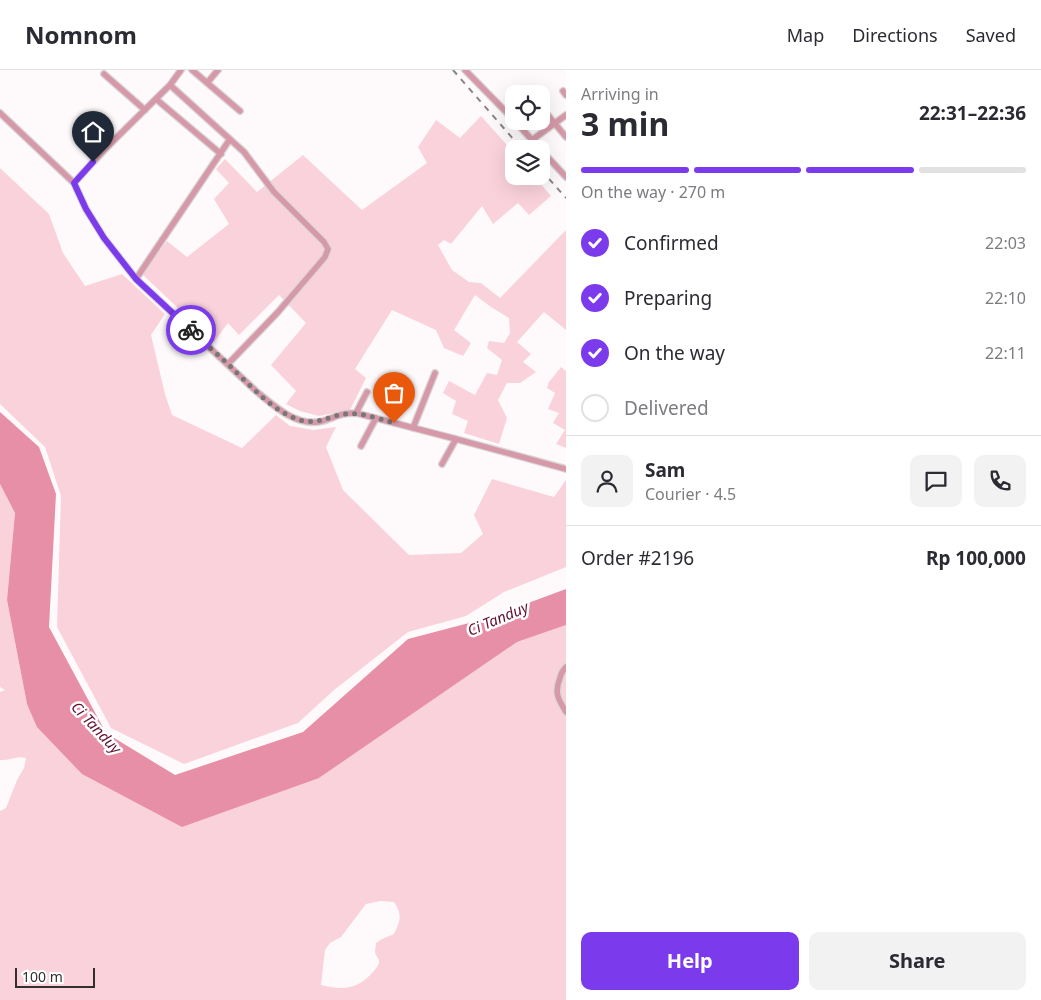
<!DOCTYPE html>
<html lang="en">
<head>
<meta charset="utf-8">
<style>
  :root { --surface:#fff; --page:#f2f2f3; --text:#2b2b33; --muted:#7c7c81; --line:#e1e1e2; --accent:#7c3aed }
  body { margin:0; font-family:"Noto Sans",sans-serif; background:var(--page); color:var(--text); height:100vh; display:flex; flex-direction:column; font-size:19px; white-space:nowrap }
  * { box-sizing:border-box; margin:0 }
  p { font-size:16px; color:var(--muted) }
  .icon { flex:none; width:28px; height:28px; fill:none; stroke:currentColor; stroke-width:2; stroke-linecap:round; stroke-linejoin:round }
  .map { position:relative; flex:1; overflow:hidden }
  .details { display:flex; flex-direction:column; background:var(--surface); width:475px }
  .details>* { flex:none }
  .controls { position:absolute; left:505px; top:15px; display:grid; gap:10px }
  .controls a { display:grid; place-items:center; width:45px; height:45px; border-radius:10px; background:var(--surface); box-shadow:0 5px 20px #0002; font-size:25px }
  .scale { position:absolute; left:15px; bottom:12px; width:80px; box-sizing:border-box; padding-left:5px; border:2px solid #332f30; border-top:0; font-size:14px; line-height:18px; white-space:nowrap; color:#332f30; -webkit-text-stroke:4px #fff; paint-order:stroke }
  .pin { position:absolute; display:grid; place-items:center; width:42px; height:42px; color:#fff; margin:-51px -21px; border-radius:50% 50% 50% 0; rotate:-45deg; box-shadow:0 0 5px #0007 }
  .pin .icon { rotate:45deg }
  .courier { position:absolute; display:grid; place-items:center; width:50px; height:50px; margin:-25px; border:4px solid #7c3aed; border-radius:50%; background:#fff; color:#222; box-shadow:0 1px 6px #0007 }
  .overview em { font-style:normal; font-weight:700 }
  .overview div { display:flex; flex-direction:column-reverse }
  .overview { display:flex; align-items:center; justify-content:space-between; height:85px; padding:0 15px }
  h1 { font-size:32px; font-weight:700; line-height:38px }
  .bar { display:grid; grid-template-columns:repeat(4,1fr); gap:8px 5px; align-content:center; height:60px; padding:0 15px }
  .bar i { height:6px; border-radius:4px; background:var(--line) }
  .bar .current { background:var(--accent) }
  .bar p { grid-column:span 4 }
  .line { display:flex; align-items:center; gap:12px; padding:0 15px; border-top:1px solid var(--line) }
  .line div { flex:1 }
  .round { display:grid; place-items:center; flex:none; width:52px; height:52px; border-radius:10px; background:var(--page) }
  ol { padding:0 15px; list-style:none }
  li { display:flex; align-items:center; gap:15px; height:55px }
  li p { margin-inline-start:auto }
  li .icon { padding:5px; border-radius:50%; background:var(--accent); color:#fff; stroke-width:4 }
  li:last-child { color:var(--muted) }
  li i { width:28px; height:28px; border:2px solid var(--line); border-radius:50% }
  .action { display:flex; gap:10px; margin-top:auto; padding:10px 15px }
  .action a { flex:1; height:58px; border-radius:10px; background:var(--accent); color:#fff; font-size:20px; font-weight:700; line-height:58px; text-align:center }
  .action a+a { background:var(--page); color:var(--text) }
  header { display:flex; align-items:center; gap:30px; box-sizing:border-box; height:70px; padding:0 25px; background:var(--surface); border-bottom:1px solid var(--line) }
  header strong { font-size:24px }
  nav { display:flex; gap:28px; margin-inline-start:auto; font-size:18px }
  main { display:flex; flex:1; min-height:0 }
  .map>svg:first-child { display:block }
  .green { fill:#fad2db; fill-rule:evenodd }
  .water { fill:#e78fa7 }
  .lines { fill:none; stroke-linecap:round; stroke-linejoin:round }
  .minor-casing { stroke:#d9d5d6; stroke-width:8 }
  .minor { stroke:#d699a9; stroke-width:5.5 }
  .rail { stroke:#898586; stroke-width:2; stroke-dasharray:6 6; stroke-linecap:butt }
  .done { stroke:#7a7677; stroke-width:5; stroke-dasharray:0 9 }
  .route { stroke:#7c3aed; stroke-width:6 }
  .labels { text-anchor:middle; stroke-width:5; stroke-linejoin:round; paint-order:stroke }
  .water-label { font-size:15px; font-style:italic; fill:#5f1130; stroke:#fff }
</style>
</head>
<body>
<header>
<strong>Nomnom</strong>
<nav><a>Map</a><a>Directions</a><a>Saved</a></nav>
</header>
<main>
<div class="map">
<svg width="566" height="930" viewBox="0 0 566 930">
  <rect width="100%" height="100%" fill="#fefafb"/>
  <path class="green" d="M481,46L514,83V106H534L551,126L529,145L518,133L493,154L482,136L451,174L444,170L438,175L452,200L469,212L481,213L500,228L566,160V260L544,242L517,272L531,284L523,292L536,302L520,313H507L498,330L507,348L499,374L464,363L468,351L452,344L456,331L443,323L449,311L475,325L487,303L497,305L502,290L487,278L489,271L504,273L510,263L509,248L491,237L475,225L454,260L471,273L463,286L444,278L436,260L392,240L355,299L366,308L350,340L319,346L300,341L286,334L296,321L271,295L306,253L279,225L239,265L228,253L214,272L142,204L167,171L187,187L229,154L214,129L229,113L216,99L225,89L257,122L303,85L362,140L427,93L418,77L436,50L460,68Z
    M0,98L49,144L63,183L85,216L122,204L165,244L151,265L165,324L172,345L242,378L276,345L290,356L313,360L336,357L326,377L343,420L409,485L461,483L483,464L474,445L492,409L554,427L566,410V497L504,522L466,546L408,562L334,620L298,653L184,694L111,658L57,557L61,426L45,377L0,334Z
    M561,297L566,301V378L556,374L565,360L553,353L559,343L548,339L555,323L547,318L549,312Z
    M0,414L15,443L7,530L27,634L82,704L319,708L517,572L566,555V930H0V741L6,738L17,710L24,698L26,688C17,685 9,691 0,690V622L5,620L0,617ZM380,831L394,832C403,846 400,851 394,864L382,869L376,873C376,877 374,882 376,885C378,889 379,888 379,893C378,896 375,900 372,903C357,920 342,920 321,915L325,880L330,873L341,867L366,834Z"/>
  <path class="water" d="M0,342L39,377L56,424L49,557L106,663L175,705L303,662L408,569L488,548L566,519V555L517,572L319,708L182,757L82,704L37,657L27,634L7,530L15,443L0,414Z"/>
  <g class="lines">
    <defs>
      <path id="minor" d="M192,0L240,41
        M465,0L514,50
        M104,4L145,40
        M207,13L218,0
        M170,15L244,82L274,122L324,172L328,179L325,187L278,242L228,294
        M563,21L566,25
        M156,29L221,84
        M542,38L566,67
        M0,43L74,113L104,80L170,15L181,0
        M515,51L540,79
        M532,70L566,45
        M541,80L566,107
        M74,113L86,139L104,168L136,209L256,321C273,335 294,355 318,352C325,351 333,347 340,345C345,343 350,343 356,343L456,369L566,399
        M136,209L230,69
        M356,343L367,322
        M413,358L435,303
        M361,376L376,348
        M442,394L456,369
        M566,597C562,601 561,603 560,608C554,623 558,629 566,642"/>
    </defs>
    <use href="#minor" class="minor-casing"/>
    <use href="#minor" class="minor"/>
    <path class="rail" d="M453,0L522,79
      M541,100L566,128"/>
  </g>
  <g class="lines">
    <path class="done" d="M191,260C203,272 216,283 228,294C249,314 275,345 304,351C320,354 331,345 346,344C362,342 379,349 394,353"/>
    <path class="route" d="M93,92L74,113L86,139L104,168L136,209L191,260"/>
  </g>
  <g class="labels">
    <g class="water-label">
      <text transform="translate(498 549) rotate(-23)" y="5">Ci Tanduy</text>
      <text transform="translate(96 658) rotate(47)" y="5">Ci Tanduy</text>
    </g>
  </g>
</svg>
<div class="controls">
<a><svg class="icon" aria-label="locate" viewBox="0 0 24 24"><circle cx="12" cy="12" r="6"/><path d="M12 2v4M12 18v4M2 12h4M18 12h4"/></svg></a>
<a><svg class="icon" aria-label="layers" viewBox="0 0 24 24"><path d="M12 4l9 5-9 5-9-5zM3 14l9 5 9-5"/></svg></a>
</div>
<div class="scale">100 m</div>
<div class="pin" style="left:394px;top:353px;background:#ea580c"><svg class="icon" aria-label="bag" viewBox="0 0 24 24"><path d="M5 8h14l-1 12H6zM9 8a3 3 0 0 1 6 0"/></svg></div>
<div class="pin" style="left:93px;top:92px;background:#1f2937"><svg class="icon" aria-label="home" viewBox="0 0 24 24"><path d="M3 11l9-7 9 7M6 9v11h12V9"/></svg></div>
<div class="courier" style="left:191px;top:260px"><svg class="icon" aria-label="bike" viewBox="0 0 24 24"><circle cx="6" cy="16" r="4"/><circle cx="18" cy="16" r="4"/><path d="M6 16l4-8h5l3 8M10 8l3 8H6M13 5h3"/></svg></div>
</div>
<section class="details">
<div class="overview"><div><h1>3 min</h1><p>Arriving in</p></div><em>22:31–22:36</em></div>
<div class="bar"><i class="current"></i><i class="current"></i><i class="current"></i><i></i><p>On the way · 270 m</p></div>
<ol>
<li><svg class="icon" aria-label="check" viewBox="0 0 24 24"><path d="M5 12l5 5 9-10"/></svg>Confirmed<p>22:03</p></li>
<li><svg class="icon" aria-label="check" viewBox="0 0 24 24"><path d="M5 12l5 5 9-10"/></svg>Preparing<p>22:10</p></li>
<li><svg class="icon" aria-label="check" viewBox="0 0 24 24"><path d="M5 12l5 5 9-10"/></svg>On the way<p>22:11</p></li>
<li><i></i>Delivered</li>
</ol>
<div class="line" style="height:90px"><a class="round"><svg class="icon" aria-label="person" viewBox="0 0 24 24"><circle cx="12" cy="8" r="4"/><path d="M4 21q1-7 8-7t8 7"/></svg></a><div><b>Sam</b><p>Courier · 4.5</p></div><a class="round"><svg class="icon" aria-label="chat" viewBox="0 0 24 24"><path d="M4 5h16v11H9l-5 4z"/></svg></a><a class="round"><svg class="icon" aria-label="phone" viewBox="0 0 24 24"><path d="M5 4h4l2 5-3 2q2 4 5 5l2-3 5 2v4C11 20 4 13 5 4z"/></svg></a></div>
<div class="line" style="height:65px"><div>Order #2196</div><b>Rp 100,000</b></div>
<div class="action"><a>Help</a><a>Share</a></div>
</section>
</main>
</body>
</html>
